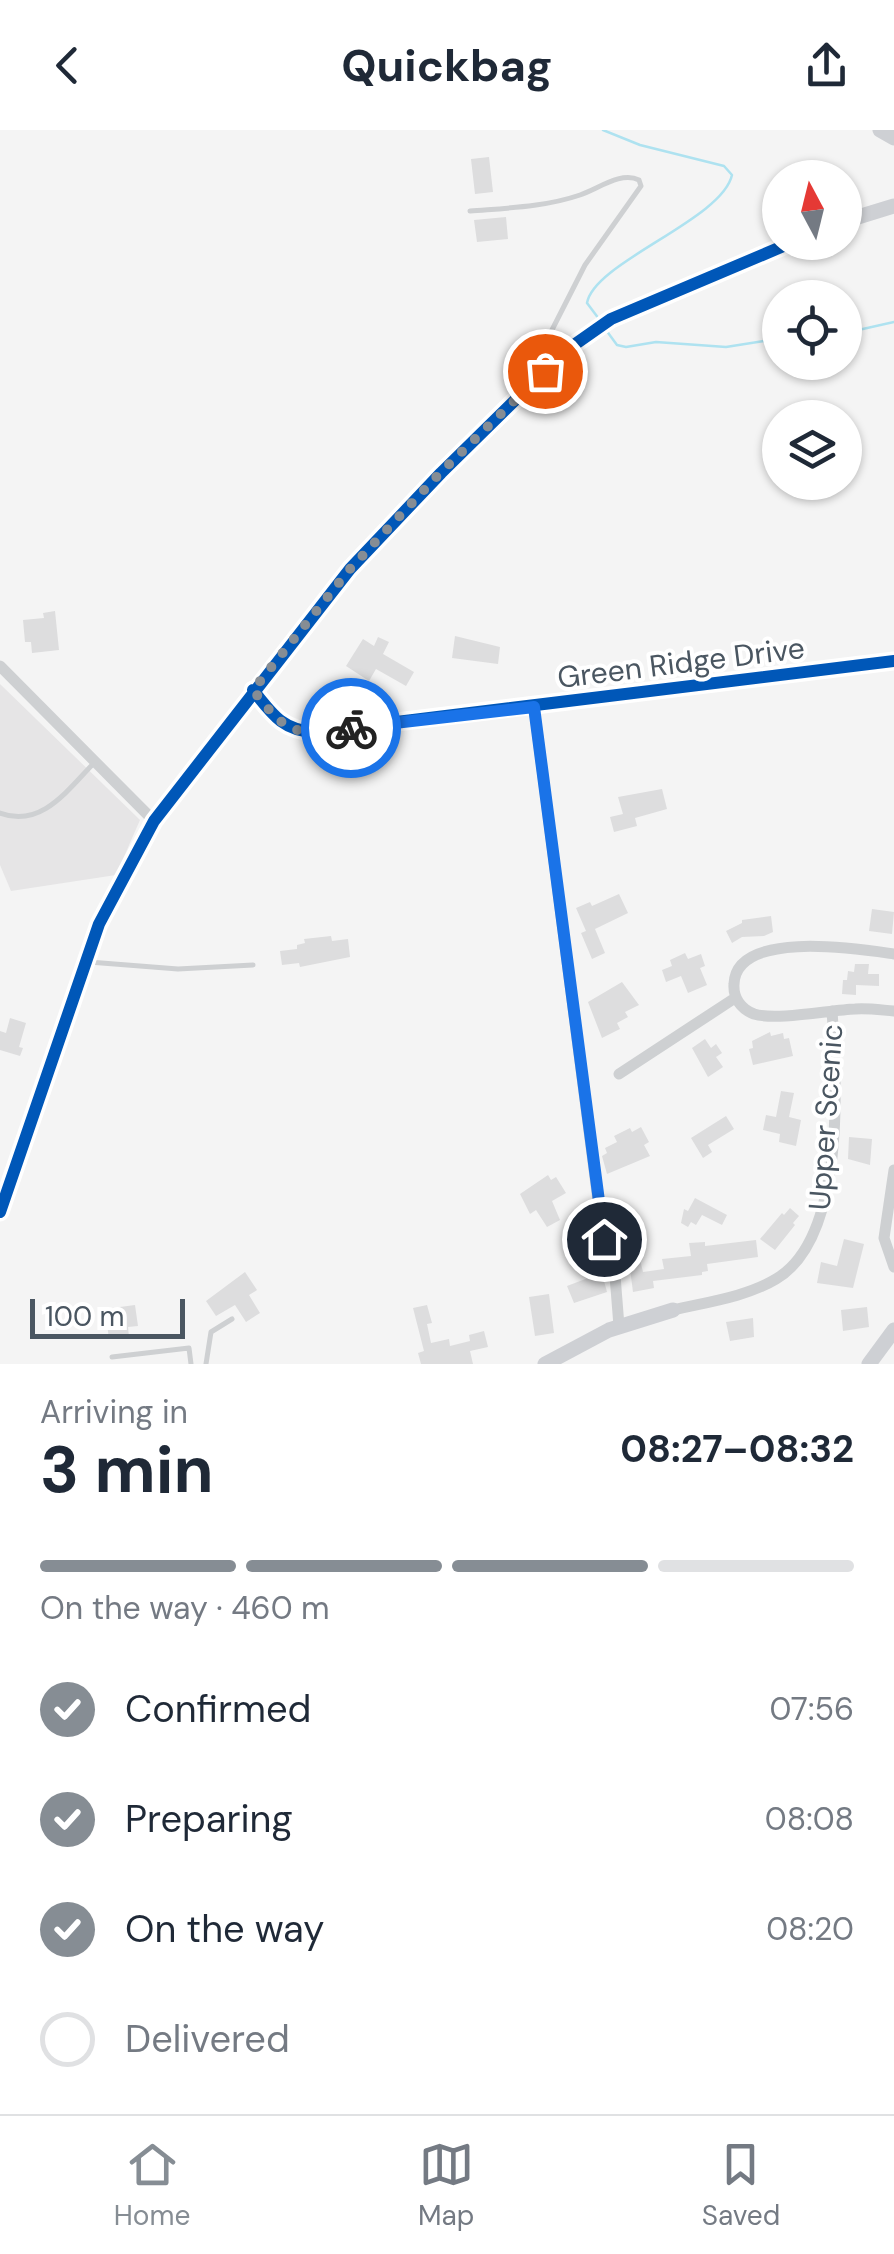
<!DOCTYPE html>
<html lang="en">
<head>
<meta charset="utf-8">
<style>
  :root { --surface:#fff; --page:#f2f2f3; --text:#1f2937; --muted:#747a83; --line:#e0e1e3; --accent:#868d94 }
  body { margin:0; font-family:"DM Sans",sans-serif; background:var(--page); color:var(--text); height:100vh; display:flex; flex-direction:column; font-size:38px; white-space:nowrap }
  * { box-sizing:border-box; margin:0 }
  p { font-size:32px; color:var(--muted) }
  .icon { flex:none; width:55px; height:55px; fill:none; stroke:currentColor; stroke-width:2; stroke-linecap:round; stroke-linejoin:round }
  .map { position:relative; height:1234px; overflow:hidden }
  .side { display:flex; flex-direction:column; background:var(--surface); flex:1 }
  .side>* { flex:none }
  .needle { width:65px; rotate:353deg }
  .tools { position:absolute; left:762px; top:30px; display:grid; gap:20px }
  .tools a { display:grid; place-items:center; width:100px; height:100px; border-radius:50%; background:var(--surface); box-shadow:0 2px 8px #0004; font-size:50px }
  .scale { position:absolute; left:30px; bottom:25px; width:155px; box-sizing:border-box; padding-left:10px; border:5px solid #4a5661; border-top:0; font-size:28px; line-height:35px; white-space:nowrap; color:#4a5661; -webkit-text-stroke:8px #fff; paint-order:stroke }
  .pin { position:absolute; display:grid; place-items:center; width:85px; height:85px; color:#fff; margin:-42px; border:5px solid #fff; border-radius:50%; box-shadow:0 2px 10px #0007 }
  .courier { position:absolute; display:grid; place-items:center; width:100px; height:100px; margin:-50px; border:8px solid #1a73e8; border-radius:50%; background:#fff; color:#222; box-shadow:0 2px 12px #0007 }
  .head em { font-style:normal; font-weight:700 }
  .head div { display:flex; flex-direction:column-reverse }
  .head { display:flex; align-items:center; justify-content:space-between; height:170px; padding:0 40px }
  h1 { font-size:65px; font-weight:700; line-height:75px }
  .bar { display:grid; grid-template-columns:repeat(4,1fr); gap:15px 10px; align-content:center; height:120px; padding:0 40px }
  .bar i { height:12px; border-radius:8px; background:var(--line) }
  .bar .selected { background:var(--accent) }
  .bar p { grid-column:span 4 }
  ol { padding:0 40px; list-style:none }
  li { display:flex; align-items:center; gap:30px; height:110px }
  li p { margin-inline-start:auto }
  li .icon { padding:10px; border-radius:50%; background:var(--accent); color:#fff; stroke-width:4 }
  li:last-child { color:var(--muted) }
  li i { width:55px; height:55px; border:5px solid var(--line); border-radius:50% }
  header { display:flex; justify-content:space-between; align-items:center; height:130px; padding:0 40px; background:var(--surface); font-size:45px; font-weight:700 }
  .tabs { display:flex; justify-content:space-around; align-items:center; height:140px; border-top:2px solid var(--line); background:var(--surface); font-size:28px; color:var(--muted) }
  .tabs a { display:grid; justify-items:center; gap:5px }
  .tabs .selected { color:var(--accent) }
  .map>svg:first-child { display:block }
  .education { fill:#e6e5e6 }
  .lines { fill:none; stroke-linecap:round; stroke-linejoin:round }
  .stream { stroke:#aee2f0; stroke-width:2.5 }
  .building { fill:#ddddde }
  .lane { stroke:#ced0d2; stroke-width:5 }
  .street { stroke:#ced0d2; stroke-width:11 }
  .secondary { stroke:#ced0d4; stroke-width:15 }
  .cycleway-casing { stroke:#fff; stroke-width:19 }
  .cycleway { stroke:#0057b8; stroke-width:12 }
  .done { stroke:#868d94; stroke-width:10; stroke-dasharray:0 18 }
  .route { stroke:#1a73e8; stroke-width:12 }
  .labels { text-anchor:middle; stroke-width:8; stroke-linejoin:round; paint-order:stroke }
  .street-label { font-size:30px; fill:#4a5661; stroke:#fff }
</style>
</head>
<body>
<header><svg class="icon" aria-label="back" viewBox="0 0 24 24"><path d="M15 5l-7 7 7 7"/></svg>Quickbag<svg class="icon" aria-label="share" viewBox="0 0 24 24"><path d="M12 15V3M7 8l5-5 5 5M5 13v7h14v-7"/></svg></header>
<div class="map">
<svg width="894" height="1234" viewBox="0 0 894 1234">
  <rect width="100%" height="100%" fill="#f4f4f4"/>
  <path class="education" d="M0,554L140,690L116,745L11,761L0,735Z"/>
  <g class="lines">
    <path class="stream" d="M599,189L587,173C594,132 722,90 732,45L724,36L640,15L603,0
      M606,200L617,215L626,217L656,212L726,217L764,211L780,214
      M845,203L894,192"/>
  </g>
  <path class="building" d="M489,27L493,62L475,64L471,29Z
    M506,87L508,109L477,112L474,90Z
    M55,481L59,520L32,523L31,512H25L23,490L44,488L43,483Z
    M455,506L500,517L498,534L452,528Z
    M378,507L389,512L383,524L414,542L406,556L376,539L369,551L346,536L363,509L374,516Z
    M662,659L667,679L635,688L637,696L614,702L610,687L623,684L618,667Z
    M619,764L628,783L595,799L605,823L592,829L581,803L586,801L576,778L590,772L592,776Z
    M872,779L894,782L892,804L869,801Z
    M771,786L773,802L764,806L742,807L732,813L726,801L742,793V790Z
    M331,806L332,811L348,809L350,827L300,837L299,833L282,835L280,821L297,819V815L305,813L304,809Z
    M685,823L688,829L701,824L705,836L700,838L707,855L688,863L681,846L666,852L662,840L672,836L670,830Z
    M855,834H869L868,844H879V856L856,855V865L842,864L843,850H847L848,841L854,842Z
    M622,852L639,875L625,882L628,887L617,893L620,899L602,908L588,872Z
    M10,888L26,893L19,917L23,918L20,926L0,920V901L6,903Z
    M770,902L771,906L783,903L784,909L789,908L793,926L753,935L749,919L753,918L752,911Z
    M705,909L711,918L716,914L722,923L716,927L723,937L708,947L692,918Z
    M781,961L794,963L789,987L801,990L796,1016L779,1012L780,1004L763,1000L766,985L776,987Z
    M726,986L734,999L708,1015L712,1022L703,1028L691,1008Z
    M641,997L649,1012L644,1015L650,1026L607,1044L602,1026L607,1023L605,1018L617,1012L614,1006L630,998L632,1002Z
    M849,1007L872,1009L870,1035L848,1029Z
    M548,1045L551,1050L556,1047L566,1063L552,1071L560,1090L547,1097L536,1080L530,1084L520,1064Z
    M695,1068L727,1085L722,1095L702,1085L696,1095L691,1092L688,1097L681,1093L684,1079L688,1081Z
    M790,1078L799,1086L793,1093L795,1095L775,1120L760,1109L782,1083L784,1085Z
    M627,1096L631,1118L637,1117L643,1142L664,1139L662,1129L691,1126L689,1113L705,1112V1116L756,1110L758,1127L707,1134L708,1141L702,1142V1145L653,1151L654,1158L633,1162L629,1131L624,1132L620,1108L613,1109L611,1098Z
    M844,1109L864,1114L853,1158L817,1153L821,1132L837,1136Z
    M600,1136L607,1162L574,1173L567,1156L588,1148L586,1142Z
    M245,1142L257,1160L249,1165L260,1183L246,1192L235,1175L216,1186L206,1171Z
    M549,1164L554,1203L535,1206L529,1167Z
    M135,1175L138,1196L128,1197L129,1207L109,1209L105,1179Z
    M427,1175L432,1193L427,1194L431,1213L449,1209L450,1216L470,1211L469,1205L484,1201L488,1217L470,1221L473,1234H421L418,1223L424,1221L413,1178Z
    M867,1177L869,1197L843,1201L841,1180Z
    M753,1188L754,1207L730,1211L726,1192Z"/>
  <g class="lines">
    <path class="lane" d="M470,81C507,78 545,77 580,65C598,59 621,41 639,50L641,56L585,135L525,253
      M0,683C42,699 69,658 95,632
      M89,832L178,839L253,835
      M112,1227L189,1218L191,1234
      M206,1234L211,1202L232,1189"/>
    <path class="street" d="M0,536L154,691
      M253,560C272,584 283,601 315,602L894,531
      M534,577L603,1109L614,1133L619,1196
      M894,824C859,819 736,799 734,854C733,868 741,879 754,884C776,891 830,880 855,879C868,878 881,880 894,881
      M619,944L735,868
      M894,1040L884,1108L894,1137
      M673,1180C707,1172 746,1167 776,1149C846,1108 837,951 832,881"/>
    <path class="secondary" d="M880,0L894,8
      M845,91L894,76
      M0,1082L99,794L154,691L350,439L441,343L564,222L611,189L793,112
      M545,1234L609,1200L673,1180
      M869,1234L894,1200"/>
    <defs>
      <path id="cycleway" d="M253,560C272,584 283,601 315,602L894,531
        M0,1082L99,794L154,691L350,439L441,343L564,222L611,189L793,112"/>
    </defs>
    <use href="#cycleway" class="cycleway-casing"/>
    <use href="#cycleway" class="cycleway"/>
  </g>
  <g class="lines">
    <path class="done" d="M351,598C293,605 289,606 253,560L350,439L440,343L545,241"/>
    <path class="route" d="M351,598L534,577L604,1109"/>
  </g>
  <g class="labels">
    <g class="street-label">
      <text transform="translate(681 533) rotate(-7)" y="10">Green Ridge Drive</text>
      <text transform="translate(826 987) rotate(-86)" y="10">Upper Scenic</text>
    </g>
  </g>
</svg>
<div class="tools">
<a><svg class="needle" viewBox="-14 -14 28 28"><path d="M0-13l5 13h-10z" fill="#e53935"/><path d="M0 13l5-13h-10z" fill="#747a83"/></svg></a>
<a><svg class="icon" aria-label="locate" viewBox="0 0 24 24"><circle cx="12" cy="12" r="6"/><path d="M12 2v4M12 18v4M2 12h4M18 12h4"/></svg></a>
<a><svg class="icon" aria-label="layers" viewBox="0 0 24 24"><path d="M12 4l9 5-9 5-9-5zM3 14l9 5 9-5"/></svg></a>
</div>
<div class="scale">100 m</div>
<div class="pin" style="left:545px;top:241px;background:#ea580c"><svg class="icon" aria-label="bag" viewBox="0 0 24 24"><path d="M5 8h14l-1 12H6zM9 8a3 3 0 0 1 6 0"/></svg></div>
<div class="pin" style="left:604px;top:1109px;background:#1f2937"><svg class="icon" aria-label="home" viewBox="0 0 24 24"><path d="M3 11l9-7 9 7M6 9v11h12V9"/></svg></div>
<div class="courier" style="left:351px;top:598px"><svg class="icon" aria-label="bike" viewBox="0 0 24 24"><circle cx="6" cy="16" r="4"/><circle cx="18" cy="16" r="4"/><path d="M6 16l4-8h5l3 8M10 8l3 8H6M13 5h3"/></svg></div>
</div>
<section class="side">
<div class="head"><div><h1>3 min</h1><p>Arriving in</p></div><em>08:27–08:32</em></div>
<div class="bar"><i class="selected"></i><i class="selected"></i><i class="selected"></i><i></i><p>On the way · 460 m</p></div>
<ol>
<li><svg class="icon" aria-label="check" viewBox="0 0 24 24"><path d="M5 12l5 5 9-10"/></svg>Confirmed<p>07:56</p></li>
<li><svg class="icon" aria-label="check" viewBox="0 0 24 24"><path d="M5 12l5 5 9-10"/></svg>Preparing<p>08:08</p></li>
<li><svg class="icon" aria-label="check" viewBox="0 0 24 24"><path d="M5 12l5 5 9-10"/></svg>On the way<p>08:20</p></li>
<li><i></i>Delivered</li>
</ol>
</section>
<nav class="tabs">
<a class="selected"><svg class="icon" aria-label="home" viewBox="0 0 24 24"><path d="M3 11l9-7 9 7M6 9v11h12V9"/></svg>Home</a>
<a><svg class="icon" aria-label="map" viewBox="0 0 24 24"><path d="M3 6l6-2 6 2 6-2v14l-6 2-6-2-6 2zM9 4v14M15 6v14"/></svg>Map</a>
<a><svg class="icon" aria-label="saved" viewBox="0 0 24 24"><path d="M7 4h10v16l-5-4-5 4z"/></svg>Saved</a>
</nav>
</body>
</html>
